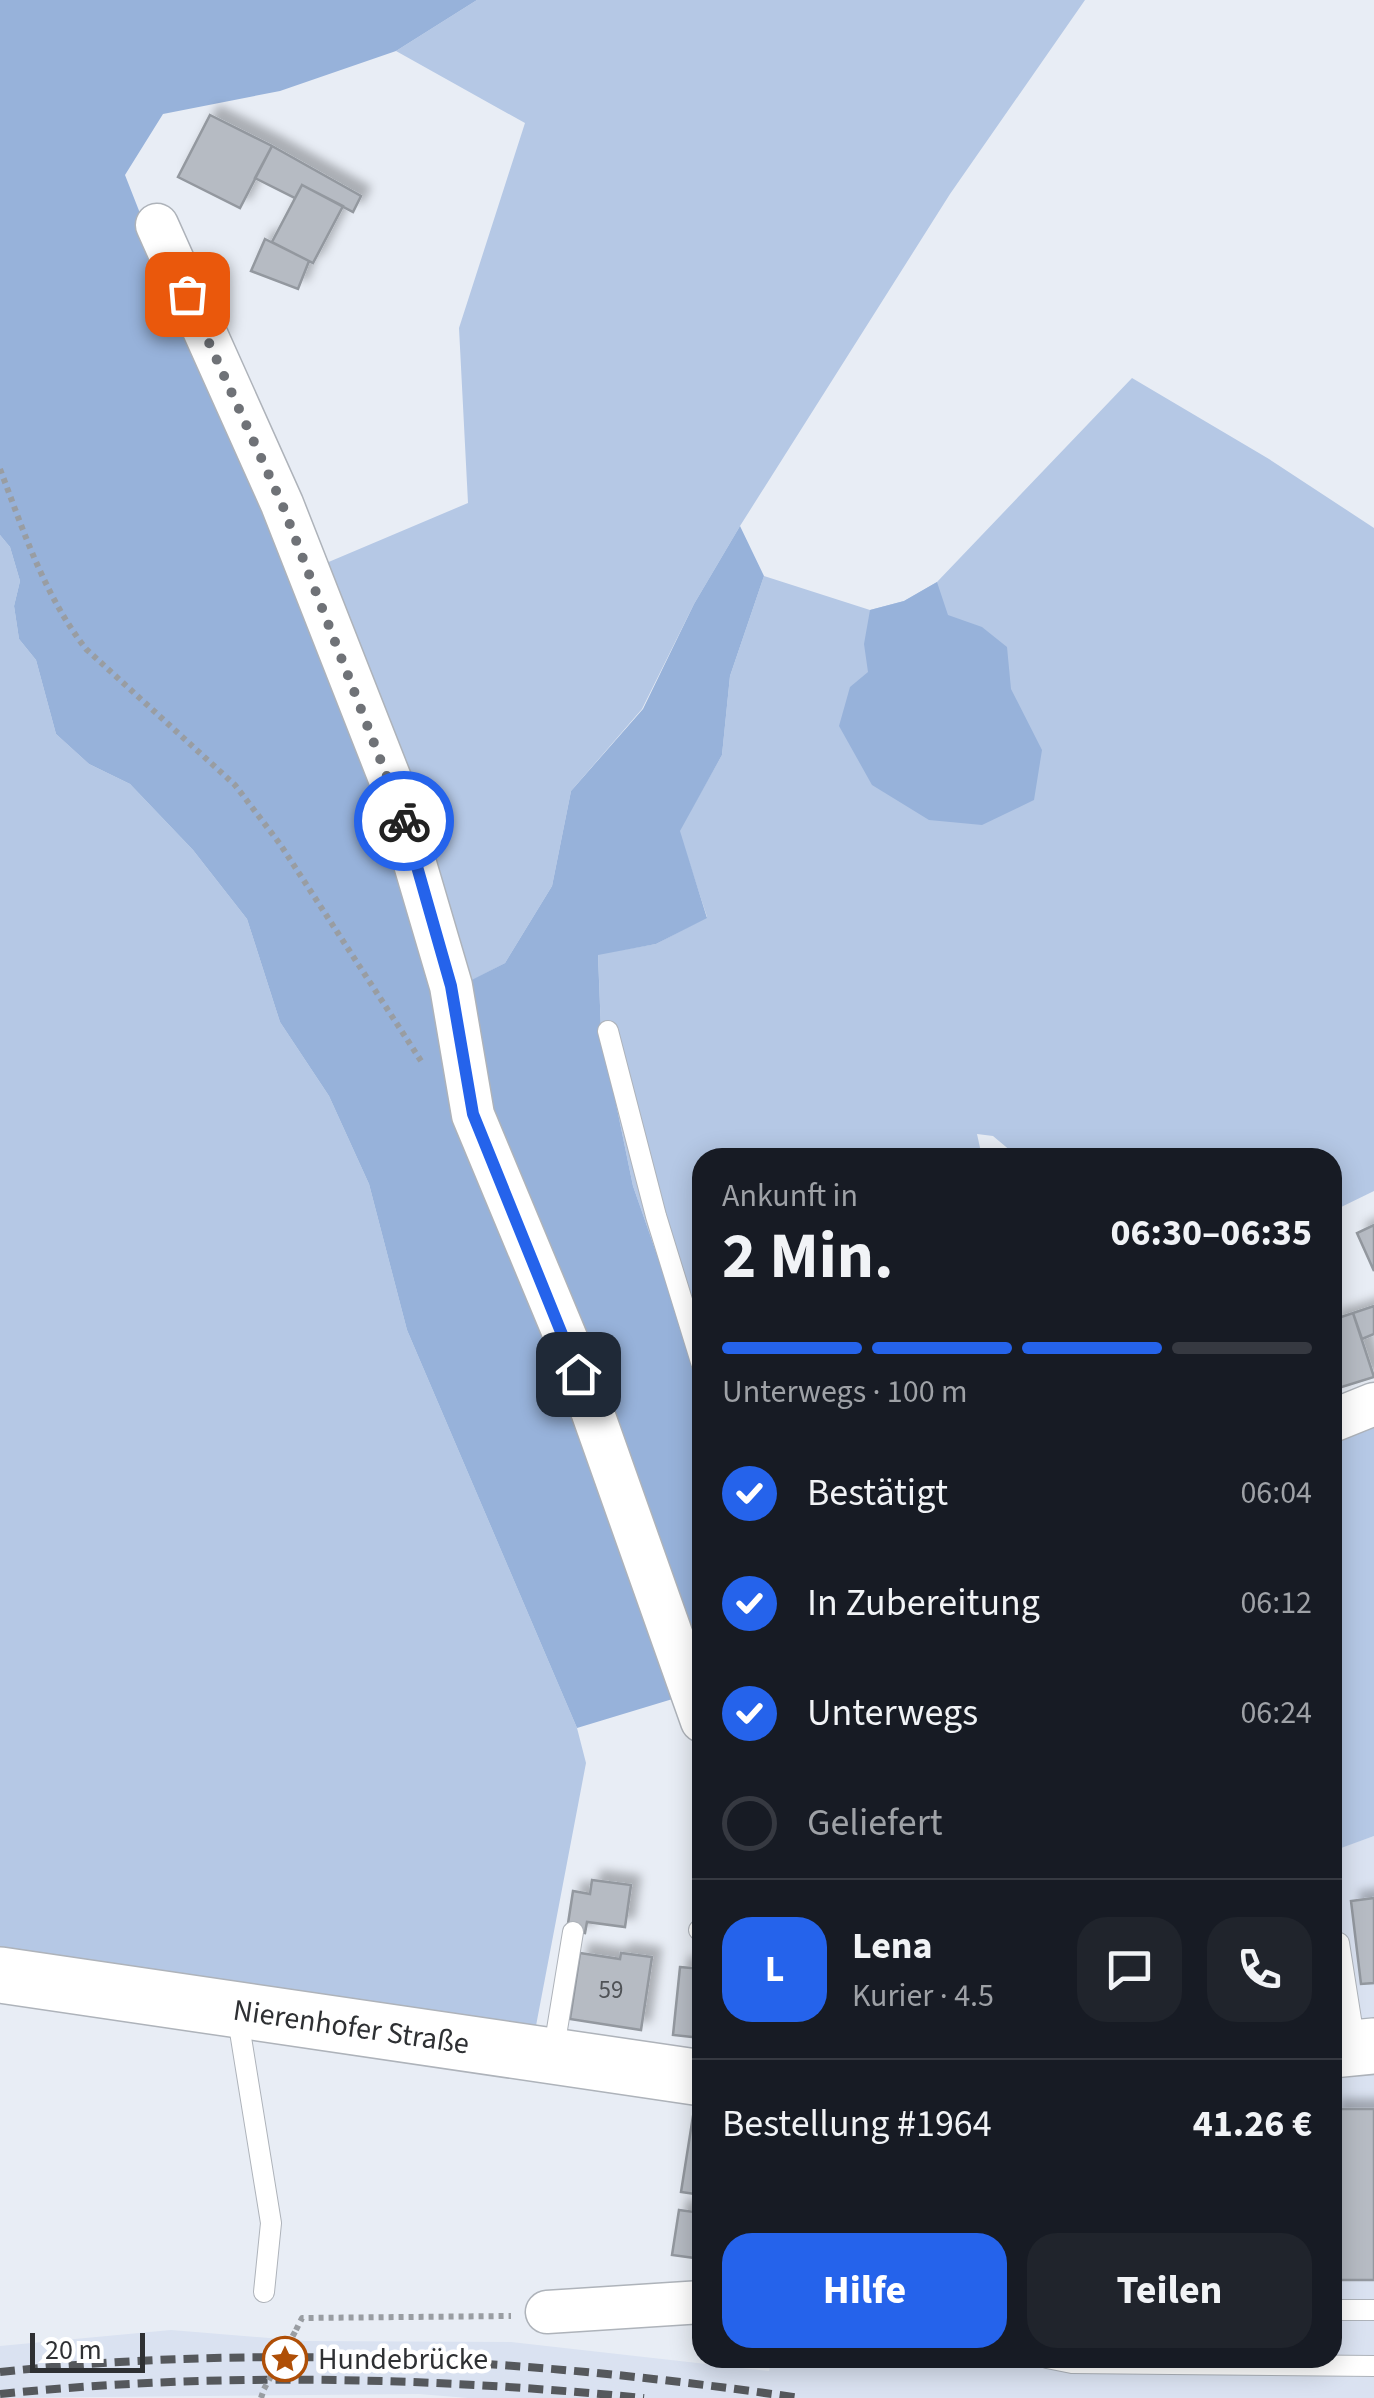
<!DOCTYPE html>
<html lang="de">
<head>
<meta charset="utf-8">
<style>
  :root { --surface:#171b24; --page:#20242c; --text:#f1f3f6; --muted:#9ea1a6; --line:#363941; --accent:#2563eb }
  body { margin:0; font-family:"Source Sans 3",sans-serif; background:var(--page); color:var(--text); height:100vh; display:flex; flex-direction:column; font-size:38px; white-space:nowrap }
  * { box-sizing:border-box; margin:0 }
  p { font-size:32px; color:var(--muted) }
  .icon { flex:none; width:55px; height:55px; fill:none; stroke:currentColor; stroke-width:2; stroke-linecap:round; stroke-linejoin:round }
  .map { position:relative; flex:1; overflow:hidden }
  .drawer { position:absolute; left:692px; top:1148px; width:650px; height:1220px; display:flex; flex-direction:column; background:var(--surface); border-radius:30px; box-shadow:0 5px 25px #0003 }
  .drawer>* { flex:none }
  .scale { position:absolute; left:30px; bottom:25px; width:115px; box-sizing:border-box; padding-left:10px; border:5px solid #2e3033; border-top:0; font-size:28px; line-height:35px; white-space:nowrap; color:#2e3033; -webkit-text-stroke:8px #fff; paint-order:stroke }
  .pin { position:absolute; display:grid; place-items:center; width:85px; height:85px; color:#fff; margin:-42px; border-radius:20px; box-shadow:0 5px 15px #0006 }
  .courier { position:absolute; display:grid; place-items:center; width:100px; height:100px; margin:-50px; border:8px solid #2563eb; border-radius:50%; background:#fff; color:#222; box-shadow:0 2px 12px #0007 }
  .head em { font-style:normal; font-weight:700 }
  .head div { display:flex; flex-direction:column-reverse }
  .head { display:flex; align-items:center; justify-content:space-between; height:170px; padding:0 30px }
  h1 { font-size:65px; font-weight:700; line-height:75px }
  .bar { display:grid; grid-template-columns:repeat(4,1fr); gap:15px 10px; align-content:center; height:120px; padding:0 30px }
  .bar i { height:12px; border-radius:8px; background:var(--line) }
  .bar .on { background:var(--accent) }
  .bar p { grid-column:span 4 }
  .line { display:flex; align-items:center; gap:25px; padding:0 30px; border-top:2px solid var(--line) }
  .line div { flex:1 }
  .round { display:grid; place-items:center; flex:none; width:105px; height:105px; border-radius:30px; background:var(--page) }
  ol { padding:0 30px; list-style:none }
  li { display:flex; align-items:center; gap:30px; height:110px }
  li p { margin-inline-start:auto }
  li .icon { padding:10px; border-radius:50%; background:var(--accent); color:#fff; stroke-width:4 }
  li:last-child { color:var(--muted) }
  li i { width:55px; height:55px; border:5px solid var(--line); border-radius:50% }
  .action { display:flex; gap:20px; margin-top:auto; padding:20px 30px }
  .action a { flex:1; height:115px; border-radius:30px; background:var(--accent); color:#fff; font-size:40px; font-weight:700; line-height:115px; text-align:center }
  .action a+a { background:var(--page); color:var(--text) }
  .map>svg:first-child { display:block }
  .built { fill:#dae2f1 }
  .green { fill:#b5c8e5 }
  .forest { fill:#97b2da }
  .building { fill:#b6bbc3; stroke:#93989f; stroke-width:2.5; filter:url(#shadow) }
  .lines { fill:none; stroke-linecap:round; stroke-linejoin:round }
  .lane-casing { stroke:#aeb3ba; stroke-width:22 }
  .street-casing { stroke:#aeb3ba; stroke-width:45 }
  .secondary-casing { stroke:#aeb3ba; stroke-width:58 }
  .path { stroke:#999da2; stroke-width:6; stroke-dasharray:5 5; stroke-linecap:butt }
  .lane { stroke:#fff; stroke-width:20 }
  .street { stroke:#fff; stroke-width:42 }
  .secondary { stroke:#fff; stroke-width:55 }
  .rail { stroke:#55585c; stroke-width:8; stroke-dasharray:15 8; stroke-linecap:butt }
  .path-bridge { stroke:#999da2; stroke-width:6; stroke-dasharray:5 5; stroke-linecap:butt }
  .done { stroke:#6f7277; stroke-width:10; stroke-dasharray:0 18 }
  .route { stroke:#2563eb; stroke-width:12 }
  .labels { text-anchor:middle; stroke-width:9; stroke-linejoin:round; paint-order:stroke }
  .number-label { font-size:25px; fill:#505357 }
  .street-label { font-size:30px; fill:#2e3033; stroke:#fff }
  .poi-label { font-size:30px; fill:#2e3033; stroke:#fff; text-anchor:start }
</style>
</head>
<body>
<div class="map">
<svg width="1374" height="2398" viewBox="0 0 1374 2398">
  <defs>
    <filter id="shadow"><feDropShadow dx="9" dy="-9" stdDeviation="5" flood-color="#0004"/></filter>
  </defs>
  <rect width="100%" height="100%" fill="#e8edf5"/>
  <path class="built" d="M1374,1836V2037L1333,2040L1332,1851Z
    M1374,2060V2398H468L419,2394L0,2398V2346L171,2330L305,2341L511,2342L769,2371L772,2358H1332L1333,2064Z"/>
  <path class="green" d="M477,0H1085L950,194L740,526L694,604L642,709L571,791L552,886L505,963L456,989L305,572L468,503L459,328L525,123L396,51Z
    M1132,378L1269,459L1374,528V1191L1333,1211L1332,1158L1018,1157L993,1136L977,1134L982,1157L702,1158V1384L633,1186L601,1031L598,954L656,944L707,917L679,831L722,755L730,676L764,576L870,610L904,601L937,582Z
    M0,535L10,547L20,581L14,606L19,639L36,660L56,734L89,764L130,784L193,850L247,919L280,1022L329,1096L369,1184L407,1330L577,1728L586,1763L535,2031L0,1951Z
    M1374,1405V1836L1333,1851L1332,1422Z"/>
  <path class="forest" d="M0,0H477L396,51L280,91L163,114L125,175L211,394L305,572L456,988L505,963L552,886L571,791L643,709L694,604L740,526L764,576L730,676L722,755L680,831L707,918L656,944L598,955L601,1031L633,1186L702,1384V1697L699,1691L577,1728L407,1330L369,1184L329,1096L280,1022L247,919L193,850L130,784L89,764L56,734L36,660L19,639L14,606L20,581L10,547L0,535Z
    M937,582L948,615L982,627L1007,647L1011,689L1042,750L1034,800L982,825L929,820L872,785L839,726L850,687L868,672L864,644L870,610L904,601Z"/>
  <path class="building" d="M210,115L272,146L240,208L178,177Z
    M272,146L361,196L353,212L302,185L295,198L255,178Z
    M302,185L343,206L313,263L272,242Z
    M265,239L309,261L298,289L251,271Z
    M1374,1225V1271L1357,1233Z
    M1374,1306V1334L1362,1339L1353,1313Z
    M1353,1313L1374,1377L1332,1390V1320Z
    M592,1880L631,1885L625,1927L587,1922L585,1933L567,1930L573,1891L590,1894Z
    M1374,1898V1983L1361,1984L1351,1901Z
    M580,1953L620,1959L621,1953L652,1957L641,2030L570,2019Z
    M680,1967L702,1969V2038L673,2035Z
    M1332,2109H1374V2280H1332Z
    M693,2116L702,2117V2195L681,2192Z
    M679,2210L702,2213V2259L672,2255Z"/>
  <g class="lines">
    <defs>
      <path id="lane" d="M608,1031L656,1216L702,1365
        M699,1930L702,1933
        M1332,1944L1339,1943L1355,2045
        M237,2013L271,2223L264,2292
        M553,2054L573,1932
        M1332,2310H1374
        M1047,2358L1072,2363L1374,2366"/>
      <path id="street" d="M157,225L282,504L390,779L451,986L473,1115L568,1343L702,1721
        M1332,1421L1374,1404
        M547,2312L702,2302"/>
      <g id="secondary">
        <path id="s1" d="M0,1975L702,2078"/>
        <path d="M1332,2050L1374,2046"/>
      </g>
    </defs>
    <use href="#lane" class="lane-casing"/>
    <use href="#street" class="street-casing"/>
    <use href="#secondary" class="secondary-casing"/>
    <path class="path" d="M0,469C24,532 44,595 86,649L235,785L280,844L423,1064
      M296,2330L302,2318L511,2316
      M261,2398L264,2389"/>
    <use href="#lane" class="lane"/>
    <use href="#street" class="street"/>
    <use href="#secondary" class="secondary"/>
    <path class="rail" d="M0,2372C269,2343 534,2359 800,2398
      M0,2394C216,2372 428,2377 644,2398"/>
    <path class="path-bridge" d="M264,2389L296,2330"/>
  </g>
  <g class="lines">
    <path class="done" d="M187,294L282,504L404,821"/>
    <path class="route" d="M404,821L451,986L473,1114L578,1374"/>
  </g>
  <defs>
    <symbol id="sight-ring" viewBox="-11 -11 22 22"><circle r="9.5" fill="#fff" stroke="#af4f07" stroke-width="1.5"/><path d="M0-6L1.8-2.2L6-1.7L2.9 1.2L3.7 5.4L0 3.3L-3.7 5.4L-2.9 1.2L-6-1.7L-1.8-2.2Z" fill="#af4f07"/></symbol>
  </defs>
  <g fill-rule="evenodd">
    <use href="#sight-ring" x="260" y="2334" width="50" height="50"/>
  </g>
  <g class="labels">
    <g class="number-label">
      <text x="611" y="1998">59</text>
    </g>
    <g class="street-label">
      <text dy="10" stroke="none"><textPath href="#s1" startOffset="355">Nierenhofer Straße</textPath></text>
    </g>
    <g class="poi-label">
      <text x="318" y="2369">Hundebrücke</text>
    </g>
  </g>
</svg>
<div class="scale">20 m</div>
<div class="pin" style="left:187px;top:294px;background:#ea580c"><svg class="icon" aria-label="bag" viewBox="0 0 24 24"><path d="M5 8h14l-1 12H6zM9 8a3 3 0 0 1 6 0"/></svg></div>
<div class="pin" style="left:578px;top:1374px;background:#1f2937"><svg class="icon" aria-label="home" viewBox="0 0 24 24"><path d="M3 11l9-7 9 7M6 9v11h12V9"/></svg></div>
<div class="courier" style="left:404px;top:821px"><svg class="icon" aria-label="bike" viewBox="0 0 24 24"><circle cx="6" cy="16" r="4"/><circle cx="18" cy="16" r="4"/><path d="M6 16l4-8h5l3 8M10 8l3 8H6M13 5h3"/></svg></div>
<section class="drawer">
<div class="head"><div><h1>2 Min.</h1><p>Ankunft in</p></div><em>06:30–06:35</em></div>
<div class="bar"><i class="on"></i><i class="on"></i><i class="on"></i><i></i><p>Unterwegs · 100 m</p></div>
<ol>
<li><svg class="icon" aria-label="check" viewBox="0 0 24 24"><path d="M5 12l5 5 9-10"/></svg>Bestätigt<p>06:04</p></li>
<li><svg class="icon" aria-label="check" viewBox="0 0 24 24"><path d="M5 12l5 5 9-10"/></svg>In Zubereitung<p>06:12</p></li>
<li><svg class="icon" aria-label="check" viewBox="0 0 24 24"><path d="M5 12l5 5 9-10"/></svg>Unterwegs<p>06:24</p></li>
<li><i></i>Geliefert</li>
</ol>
<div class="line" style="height:180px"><b class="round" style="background:var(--accent);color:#fff">L</b><div><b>Lena</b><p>Kurier · 4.5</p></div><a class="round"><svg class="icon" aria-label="chat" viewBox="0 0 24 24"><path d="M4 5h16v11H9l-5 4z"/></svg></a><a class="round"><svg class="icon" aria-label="phone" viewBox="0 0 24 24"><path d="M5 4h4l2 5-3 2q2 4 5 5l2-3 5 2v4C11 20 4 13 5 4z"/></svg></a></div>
<div class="line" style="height:130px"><div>Bestellung #1964</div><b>41.26 €</b></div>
<div class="action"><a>Hilfe</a><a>Teilen</a></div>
</section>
</div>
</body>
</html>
